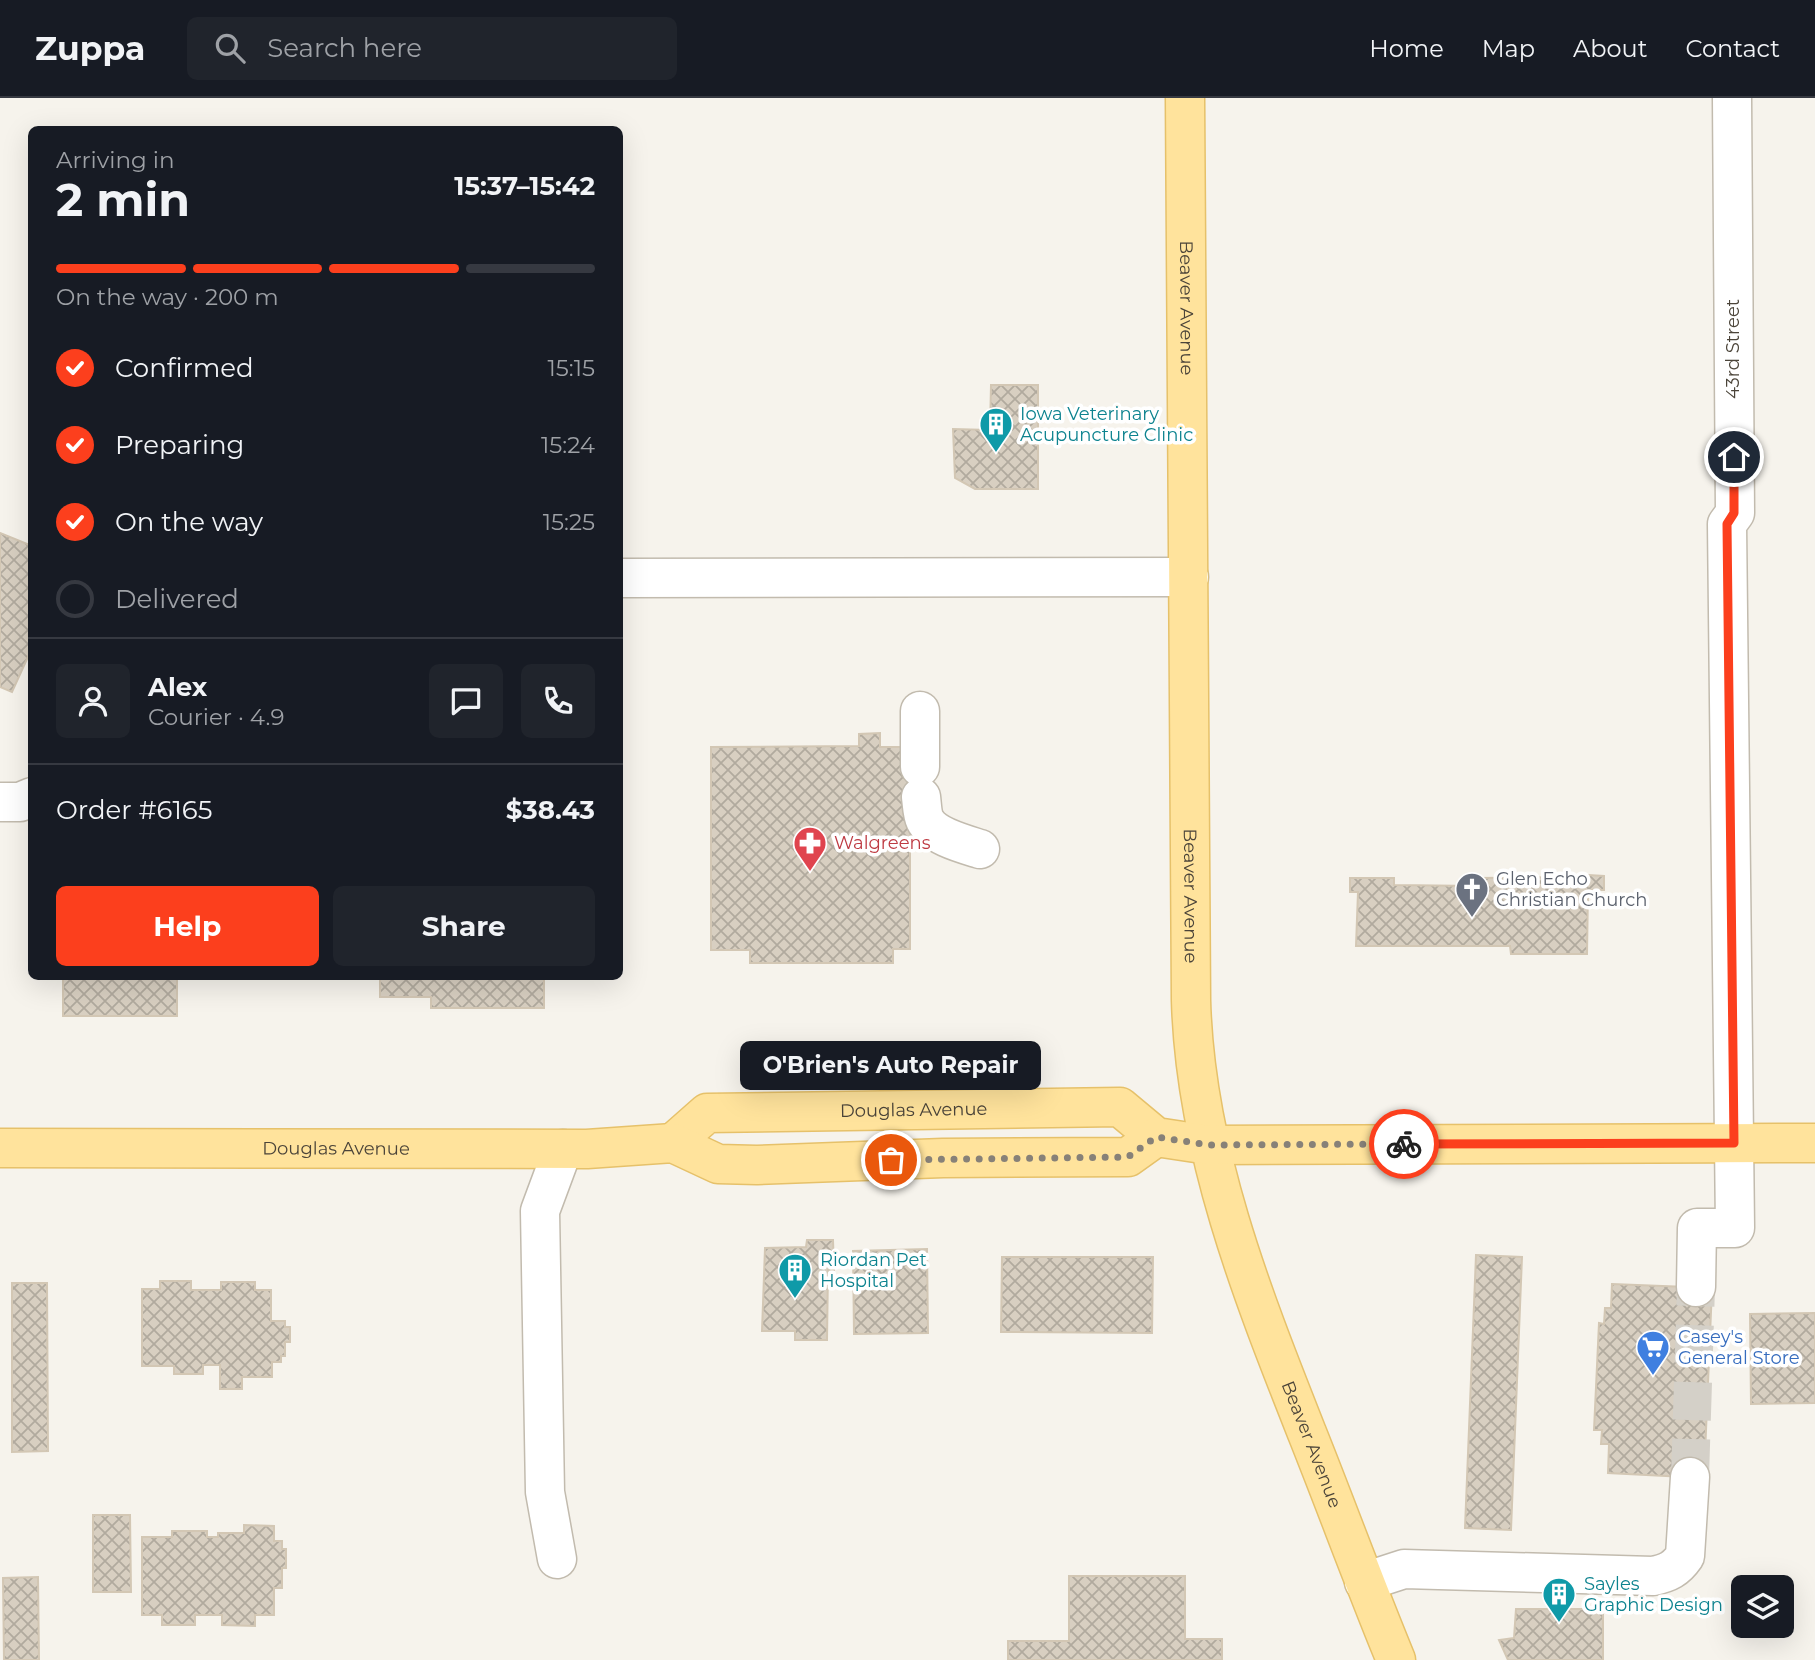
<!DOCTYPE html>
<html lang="en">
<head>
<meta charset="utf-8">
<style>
  :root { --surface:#171b24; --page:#20242c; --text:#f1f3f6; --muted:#9ea1a6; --line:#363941; --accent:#fc3f1d }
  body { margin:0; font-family:Montserrat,sans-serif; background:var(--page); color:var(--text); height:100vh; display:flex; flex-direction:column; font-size:26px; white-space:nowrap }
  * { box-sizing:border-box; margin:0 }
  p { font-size:23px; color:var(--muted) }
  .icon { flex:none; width:38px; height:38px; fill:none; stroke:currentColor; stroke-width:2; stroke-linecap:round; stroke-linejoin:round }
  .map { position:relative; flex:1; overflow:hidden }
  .panel { position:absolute; left:28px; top:28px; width:595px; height:854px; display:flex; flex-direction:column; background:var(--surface); border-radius:10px; box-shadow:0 7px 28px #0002 }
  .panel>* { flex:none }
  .fabs { position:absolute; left:1731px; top:1477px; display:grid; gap:14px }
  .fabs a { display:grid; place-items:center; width:63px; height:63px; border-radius:10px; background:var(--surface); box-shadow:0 7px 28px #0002; font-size:35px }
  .pin { position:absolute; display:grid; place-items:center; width:60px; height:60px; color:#fff; margin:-30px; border:4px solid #fff; border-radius:50%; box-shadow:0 2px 7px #0007 }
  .courier { position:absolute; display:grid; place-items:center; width:70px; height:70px; margin:-35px; border:5px solid #fc3f1d; border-radius:50%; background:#fff; color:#222; box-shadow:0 2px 9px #0007 }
  .bubble { position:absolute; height:49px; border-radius:10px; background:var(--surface); box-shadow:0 7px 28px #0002; font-size:23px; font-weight:700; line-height:49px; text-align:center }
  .headline em { font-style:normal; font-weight:700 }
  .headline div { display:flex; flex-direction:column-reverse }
  .headline { display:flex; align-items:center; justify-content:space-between; height:119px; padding:0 28px }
  h1 { font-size:46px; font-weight:700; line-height:52px }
  .bar { display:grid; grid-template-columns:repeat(4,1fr); gap:10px 7px; align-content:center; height:84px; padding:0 28px }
  .bar i { height:9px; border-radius:5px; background:var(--line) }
  .bar .on { background:var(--accent) }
  .bar p { grid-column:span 4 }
  .line { display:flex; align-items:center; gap:18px; padding:0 28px; border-top:2px solid var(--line) }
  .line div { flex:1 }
  .round { display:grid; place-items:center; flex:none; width:74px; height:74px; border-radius:10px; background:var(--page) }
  ol { padding:0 28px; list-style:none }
  li { display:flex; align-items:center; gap:21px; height:77px }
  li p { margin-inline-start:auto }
  li .icon { padding:7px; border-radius:50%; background:var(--accent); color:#fff; stroke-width:4 }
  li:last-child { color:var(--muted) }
  li i { width:38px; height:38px; border:4px solid var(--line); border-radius:50% }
  .button { display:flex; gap:14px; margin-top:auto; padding:14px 28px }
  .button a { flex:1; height:80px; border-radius:10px; background:var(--accent); color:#fff; font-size:28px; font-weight:700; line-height:80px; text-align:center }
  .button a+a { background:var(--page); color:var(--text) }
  header { display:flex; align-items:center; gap:42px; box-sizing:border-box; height:98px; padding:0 35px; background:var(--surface); border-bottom:2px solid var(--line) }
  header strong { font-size:33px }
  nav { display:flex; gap:38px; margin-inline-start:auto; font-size:24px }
  .search { width:490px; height:63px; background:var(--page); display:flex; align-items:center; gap:18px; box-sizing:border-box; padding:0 24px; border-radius:10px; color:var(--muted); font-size:26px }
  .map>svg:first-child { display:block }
  .building { fill:url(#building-cross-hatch); stroke:#d3c7b4; stroke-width:2 }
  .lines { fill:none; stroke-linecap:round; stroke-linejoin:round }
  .minor-tunnel { stroke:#d4d0c8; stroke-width:38; stroke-dasharray:38 19; stroke-linecap:butt }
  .minor-casing { stroke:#c2bbae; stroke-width:41 }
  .major-casing { stroke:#e6c16a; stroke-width:41 }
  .minor { stroke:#fff; stroke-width:38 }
  .major { stroke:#ffe39c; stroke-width:38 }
  .done { stroke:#878178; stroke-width:7; stroke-dasharray:0 12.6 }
  .route { stroke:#fc3f1d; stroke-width:9 }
  .labels { text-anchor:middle; stroke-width:7; stroke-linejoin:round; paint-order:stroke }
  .street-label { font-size:18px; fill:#4b4439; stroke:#fff }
  .culture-label { font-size:18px; fill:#0d838f; stroke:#fff; text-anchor:start }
  .health-label { font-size:18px; fill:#be3a42; stroke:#fff; text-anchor:start }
  .worship-label { font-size:18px; fill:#5b616d; stroke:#fff; text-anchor:start }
  .shop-label { font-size:18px; fill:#366cbe; stroke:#fff; text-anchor:start }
</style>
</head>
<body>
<header>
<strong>Zuppa</strong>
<div class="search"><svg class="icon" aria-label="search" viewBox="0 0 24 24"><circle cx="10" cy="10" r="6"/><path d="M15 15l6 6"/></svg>Search here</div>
<nav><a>Home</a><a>Map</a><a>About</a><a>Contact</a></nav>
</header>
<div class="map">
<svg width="1815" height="1562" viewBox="0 0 1815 1562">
  <defs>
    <pattern id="building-cross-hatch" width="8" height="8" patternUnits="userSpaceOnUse" patternTransform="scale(1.75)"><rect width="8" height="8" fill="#d8cfc1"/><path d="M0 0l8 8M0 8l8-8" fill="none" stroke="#b1aa9e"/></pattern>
  </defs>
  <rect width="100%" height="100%" fill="#f6f3ec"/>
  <path class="building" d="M991,287H1038V391H975L955,380L953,331L990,332Z
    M0,435L32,448V550L12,594L0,589Z
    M880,635V649H908L933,675V691L910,699V851H893V865H750V852H711V649L859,648V636Z
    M1588,777L1604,778V792H1588L1587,856H1511L1510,848H1356L1358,794H1350V780H1394V787L1477,788L1478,780L1587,779Z
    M63,878H177V918H63Z
    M380,878H544V910H431V899H380Z
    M807,1142H833L834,1172H828L827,1242H795V1233H762L765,1150L806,1149Z
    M927,1151L928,1235L854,1236L853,1153Z
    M1476,1157L1522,1159L1511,1432L1465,1430Z
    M1002,1159H1153L1152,1235L1001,1234Z
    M160,1183H191V1192H221V1184H255V1192H271V1223H285V1229H290V1244H285V1258H281V1264H272V1279H242V1291H220V1267H203V1276H174V1268H142V1191H160Z
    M12,1185H47L48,1353L12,1354Z
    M1612,1186L1712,1190L1704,1380L1608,1375L1609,1346H1601L1602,1332H1594L1599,1225L1604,1226L1605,1210H1611Z
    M1815,1215V1305L1751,1306L1750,1216Z
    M93,1417H130L131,1494H93Z
    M244,1427L274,1428V1443H282V1451H286V1470H282V1490H274V1517H255V1528L222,1527V1517H195V1527H162V1517H142V1439H172V1433H207V1439H218V1435H244Z
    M1069,1478H1185V1541H1222V1562H1008V1543H1069Z
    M38,1479L39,1562H4L3,1480Z
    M1516,1511H1603V1562H1508L1499,1542L1514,1540Z"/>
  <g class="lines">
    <path class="minor-tunnel" d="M1690,1379L1696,1189"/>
    <defs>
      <path id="minor" d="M620,480L1189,479
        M920,613V669
        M921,699C922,706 922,716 925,722C933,738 964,746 980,751
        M0,704H20L32,699
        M1696,1189L1697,1130H1735L1727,426L1735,415L1732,0
        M557,1461L545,1394L540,1113L563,1051
        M1364,1484L1404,1471L1653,1478C1668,1475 1676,1471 1685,1458L1690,1379"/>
      <g id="major">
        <path id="s1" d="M1185,0L1191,902C1195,1053 1252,1196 1307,1335C1337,1410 1365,1487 1396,1562"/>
        <path id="s2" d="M673,1045L707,1015L1120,1009L1156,1039L1209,1047L1815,1045"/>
        <path id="s3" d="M0,1050L587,1051L673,1045L718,1066L757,1067L943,1060L1128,1059L1156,1039"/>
      </g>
    </defs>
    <use href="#minor" class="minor-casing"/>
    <use href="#major" class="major-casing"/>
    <use href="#minor" class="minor"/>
    <use href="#major" class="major"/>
  </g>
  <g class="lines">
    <path class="done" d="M891,1062L1128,1059L1156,1039L1209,1047L1404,1046"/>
    <path class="route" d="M1404,1046L1734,1045L1727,426L1734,415V359"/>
  </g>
  <defs>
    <symbol id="building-pin" viewBox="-11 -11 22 30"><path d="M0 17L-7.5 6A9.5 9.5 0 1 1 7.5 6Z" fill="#0f9aa8" stroke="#fff"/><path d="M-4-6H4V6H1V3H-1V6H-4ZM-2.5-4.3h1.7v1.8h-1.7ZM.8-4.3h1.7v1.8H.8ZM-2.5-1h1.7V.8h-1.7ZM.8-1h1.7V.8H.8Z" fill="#fff"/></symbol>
    <symbol id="pharmacy-pin" viewBox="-11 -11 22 30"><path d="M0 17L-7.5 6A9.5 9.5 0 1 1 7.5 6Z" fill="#e0444e" stroke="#fff"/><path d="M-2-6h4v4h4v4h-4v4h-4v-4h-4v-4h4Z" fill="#fff"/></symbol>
    <symbol id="church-pin" viewBox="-11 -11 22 30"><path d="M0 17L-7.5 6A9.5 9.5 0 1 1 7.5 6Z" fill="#6b7280" stroke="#fff"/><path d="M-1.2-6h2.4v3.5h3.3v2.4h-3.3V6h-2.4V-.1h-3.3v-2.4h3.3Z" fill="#fff"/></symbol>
    <symbol id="supermarket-pin" viewBox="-11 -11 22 30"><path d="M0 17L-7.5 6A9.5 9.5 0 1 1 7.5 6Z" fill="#3f7fe0" stroke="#fff"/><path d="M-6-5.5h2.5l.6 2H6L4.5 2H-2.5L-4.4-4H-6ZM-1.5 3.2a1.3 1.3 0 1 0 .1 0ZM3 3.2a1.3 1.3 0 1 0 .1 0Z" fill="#fff"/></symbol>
  </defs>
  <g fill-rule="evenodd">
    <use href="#building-pin" x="977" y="307" width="38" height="52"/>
    <use href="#pharmacy-pin" x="791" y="726" width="38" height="52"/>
    <use href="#church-pin" x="1453" y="772" width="38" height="52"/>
    <use href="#building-pin" x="776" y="1153" width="38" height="52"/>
    <use href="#supermarket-pin" x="1634" y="1230" width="38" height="52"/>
    <use href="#building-pin" x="1540" y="1477" width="38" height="52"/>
  </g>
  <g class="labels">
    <g class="street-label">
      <text dy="6" stroke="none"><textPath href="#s1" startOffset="210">Beaver Avenue</textPath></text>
      <text transform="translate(1733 251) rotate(-90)" y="6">43rd Street</text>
      <text dy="6" stroke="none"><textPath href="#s1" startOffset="798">Beaver Avenue</textPath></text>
      <text dy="6" stroke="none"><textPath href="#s2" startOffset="252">Douglas Avenue</textPath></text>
      <text dy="6" stroke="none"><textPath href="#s3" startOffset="336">Douglas Avenue</textPath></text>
      <text dy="6" stroke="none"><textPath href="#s1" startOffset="1365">Beaver Avenue</textPath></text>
    </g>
    <g class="culture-label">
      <text x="1020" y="322">Iowa Veterinary<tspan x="1020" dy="21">Acupuncture Clinic</tspan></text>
      <text x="820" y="1168">Riordan Pet<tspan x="820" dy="21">Hospital</tspan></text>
      <text x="1584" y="1492">Sayles<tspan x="1584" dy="21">Graphic Design</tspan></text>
    </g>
    <g class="health-label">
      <text x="834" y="751">Walgreens</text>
    </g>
    <g class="worship-label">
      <text x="1496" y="787">Glen Echo<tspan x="1496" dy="21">Christian Church</tspan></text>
    </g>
    <g class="shop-label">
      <text x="1678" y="1245">Casey's<tspan x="1678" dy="21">General Store</tspan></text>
    </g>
  </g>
</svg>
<div class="fabs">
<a><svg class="icon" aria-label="layers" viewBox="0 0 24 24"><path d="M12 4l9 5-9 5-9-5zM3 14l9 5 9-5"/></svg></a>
</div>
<div class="pin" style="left:891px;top:1062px;background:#ea580c"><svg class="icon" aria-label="bag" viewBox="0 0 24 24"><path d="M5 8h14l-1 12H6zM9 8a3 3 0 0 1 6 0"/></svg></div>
<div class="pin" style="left:1734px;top:359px;background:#1f2937"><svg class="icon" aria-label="home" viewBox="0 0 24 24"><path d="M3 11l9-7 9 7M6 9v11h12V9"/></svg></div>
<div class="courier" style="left:1404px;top:1046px"><svg class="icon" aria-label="bike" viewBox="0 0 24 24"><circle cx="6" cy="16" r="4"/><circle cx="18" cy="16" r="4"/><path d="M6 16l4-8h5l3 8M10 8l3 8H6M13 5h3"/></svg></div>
<div class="bubble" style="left:740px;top:943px;width:301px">O'Brien's Auto Repair</div>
<section class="panel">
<div class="headline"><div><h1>2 min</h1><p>Arriving in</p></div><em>15:37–15:42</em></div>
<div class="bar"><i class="on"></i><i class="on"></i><i class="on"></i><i></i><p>On the way · 200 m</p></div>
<ol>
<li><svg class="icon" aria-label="check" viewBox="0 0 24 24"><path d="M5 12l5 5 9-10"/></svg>Confirmed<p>15:15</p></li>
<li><svg class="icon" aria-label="check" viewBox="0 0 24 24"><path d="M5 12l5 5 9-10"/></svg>Preparing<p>15:24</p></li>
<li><svg class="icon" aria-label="check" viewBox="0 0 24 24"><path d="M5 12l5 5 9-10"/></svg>On the way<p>15:25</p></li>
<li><i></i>Delivered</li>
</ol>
<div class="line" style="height:126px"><a class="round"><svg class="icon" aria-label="person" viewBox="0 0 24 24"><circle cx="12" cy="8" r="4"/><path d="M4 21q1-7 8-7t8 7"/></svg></a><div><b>Alex</b><p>Courier · 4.9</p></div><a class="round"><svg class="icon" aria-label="chat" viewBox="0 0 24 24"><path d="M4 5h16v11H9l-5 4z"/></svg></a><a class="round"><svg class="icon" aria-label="phone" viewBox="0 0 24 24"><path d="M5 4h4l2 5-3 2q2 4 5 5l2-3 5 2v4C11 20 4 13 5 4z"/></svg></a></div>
<div class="line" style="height:91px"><div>Order #6165</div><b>$38.43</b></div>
<div class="button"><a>Help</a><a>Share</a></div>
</section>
</div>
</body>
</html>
